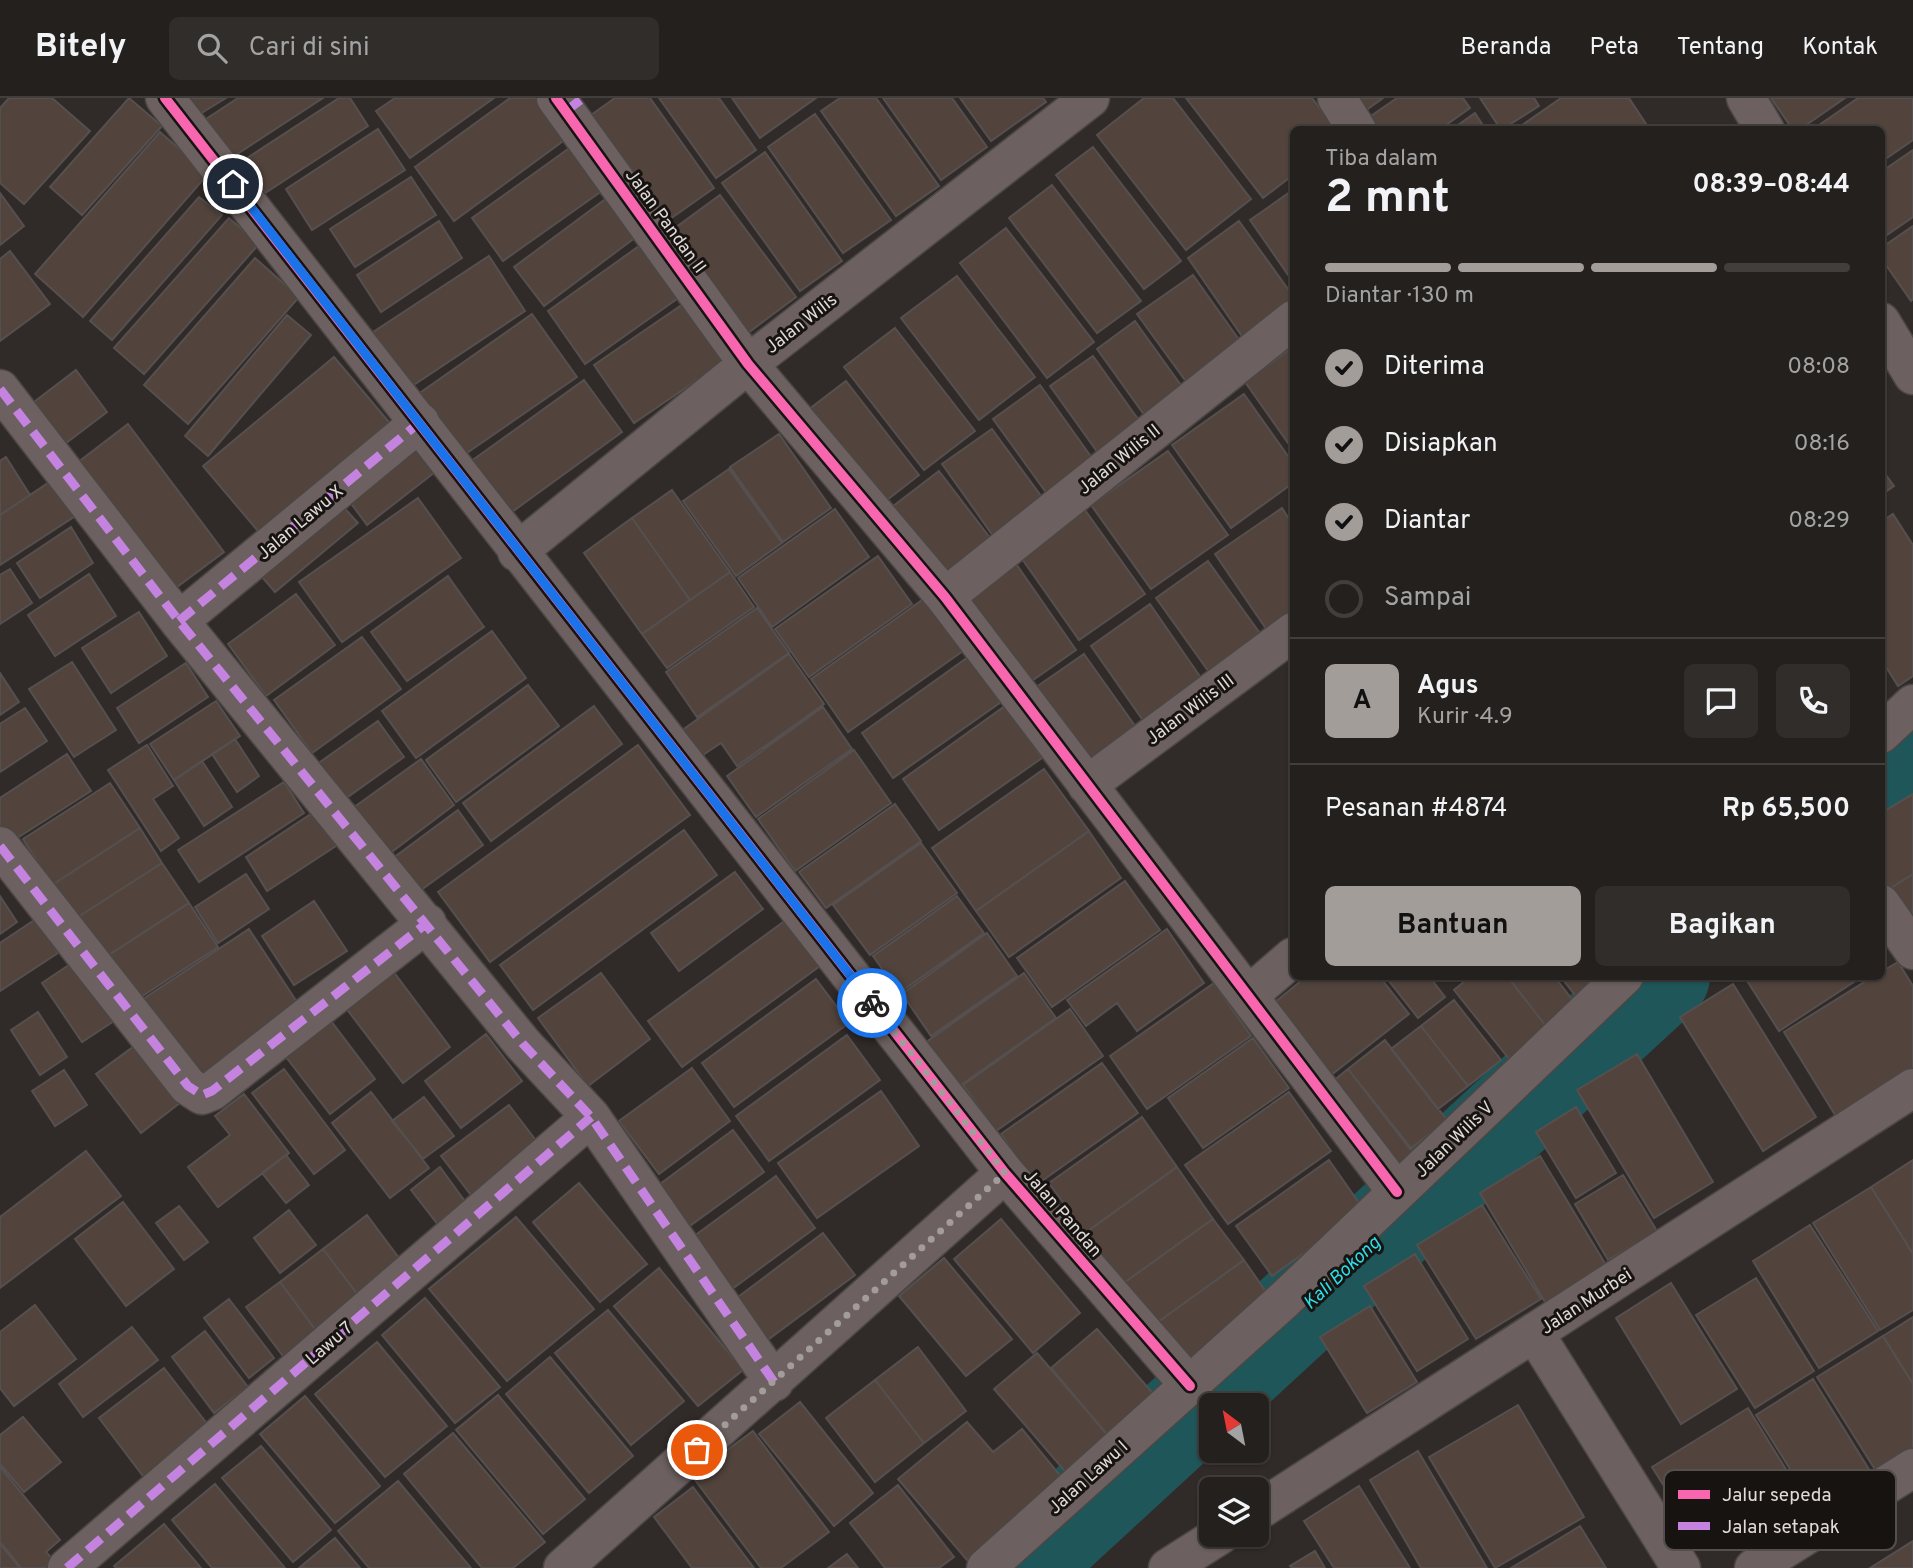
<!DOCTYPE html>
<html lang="id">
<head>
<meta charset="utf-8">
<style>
  :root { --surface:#24201e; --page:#302d2b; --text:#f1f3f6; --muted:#a3a3a4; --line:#413e3c; --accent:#a39d9a }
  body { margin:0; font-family:Overpass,sans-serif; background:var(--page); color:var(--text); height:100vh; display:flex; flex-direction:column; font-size:26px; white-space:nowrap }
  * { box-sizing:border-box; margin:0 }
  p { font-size:23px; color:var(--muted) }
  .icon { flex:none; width:38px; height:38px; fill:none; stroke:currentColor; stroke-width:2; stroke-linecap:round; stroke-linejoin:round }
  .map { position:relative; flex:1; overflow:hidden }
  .sheet { position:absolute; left:1290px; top:28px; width:595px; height:854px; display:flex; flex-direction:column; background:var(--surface); border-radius:10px; box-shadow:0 2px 5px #0004,0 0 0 2px var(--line) }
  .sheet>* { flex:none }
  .needle { width:46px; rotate:328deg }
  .tools { position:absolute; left:1199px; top:1295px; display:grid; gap:14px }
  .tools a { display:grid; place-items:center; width:70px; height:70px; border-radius:10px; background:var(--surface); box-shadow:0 2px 5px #0004,0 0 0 2px var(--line); font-size:35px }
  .pin { position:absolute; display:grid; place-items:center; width:60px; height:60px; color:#fff; margin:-30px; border:4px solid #fff; border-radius:50%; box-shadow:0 2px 7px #0007 }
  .courier { position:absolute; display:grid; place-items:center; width:70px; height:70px; margin:-35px; border:5px solid #1a73e8; border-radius:50%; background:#fff; color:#222; box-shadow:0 2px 9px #0007 }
  .head em { font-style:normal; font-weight:700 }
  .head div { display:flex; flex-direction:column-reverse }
  .head { display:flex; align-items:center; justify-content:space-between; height:119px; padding:0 35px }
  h1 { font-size:46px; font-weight:700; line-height:52px }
  .bar { display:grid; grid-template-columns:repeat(4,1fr); gap:10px 7px; align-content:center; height:84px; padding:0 35px }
  .bar i { height:9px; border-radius:5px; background:var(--line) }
  .bar .active { background:var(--accent) }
  .bar p { grid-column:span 4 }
  .line { display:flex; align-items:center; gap:18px; padding:0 35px; border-top:2px solid var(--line) }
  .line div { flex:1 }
  .round { display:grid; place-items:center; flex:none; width:74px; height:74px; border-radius:10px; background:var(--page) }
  ol { padding:0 35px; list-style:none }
  li { display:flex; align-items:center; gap:21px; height:77px }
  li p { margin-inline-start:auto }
  li .icon { padding:7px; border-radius:50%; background:var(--accent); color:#111; stroke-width:4 }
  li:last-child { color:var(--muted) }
  li i { width:38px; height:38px; border:4px solid var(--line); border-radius:50% }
  .cta { display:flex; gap:14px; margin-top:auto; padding:14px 35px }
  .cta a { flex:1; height:80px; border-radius:10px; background:var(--accent); color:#111; font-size:28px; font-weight:700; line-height:80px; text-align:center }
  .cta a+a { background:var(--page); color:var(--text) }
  header { display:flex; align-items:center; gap:42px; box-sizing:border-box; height:98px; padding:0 35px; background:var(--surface); border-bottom:2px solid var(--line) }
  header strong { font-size:33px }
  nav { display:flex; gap:38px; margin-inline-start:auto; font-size:24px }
  .search { width:490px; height:63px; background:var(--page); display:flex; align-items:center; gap:18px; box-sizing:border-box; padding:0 24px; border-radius:10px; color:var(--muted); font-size:26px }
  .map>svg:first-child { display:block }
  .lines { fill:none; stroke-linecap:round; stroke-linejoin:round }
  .river { stroke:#1e5659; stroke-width:96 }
  .building { fill:#52443d; stroke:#55504f; stroke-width:2 }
  .minor-casing { stroke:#4b4745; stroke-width:41 }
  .tertiary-casing { stroke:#4b4745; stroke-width:41 }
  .minor { stroke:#6c6060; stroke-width:38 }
  .tertiary { stroke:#6c6060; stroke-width:38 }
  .quiet { stroke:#c483df; stroke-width:9; stroke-dasharray:18 9; stroke-linecap:butt }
  .cycleway-casing { stroke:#171311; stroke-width:15 }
  .cycleway { stroke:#f766af; stroke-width:10 }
  .done { stroke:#a39d9a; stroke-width:7; stroke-dasharray:0 12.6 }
  .route { stroke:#1a73e8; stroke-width:9 }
  .labels { text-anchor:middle; stroke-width:6; stroke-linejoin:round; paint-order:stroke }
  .street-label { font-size:18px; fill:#e1dbd8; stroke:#171311 }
  .water-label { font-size:19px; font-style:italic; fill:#2cdeea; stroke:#171311 }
  .key { fill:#171311; stroke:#544f4d; stroke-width:2 }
  .key-label { font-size:19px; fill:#e1dbd8 }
</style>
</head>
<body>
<header>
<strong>Bitely</strong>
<div class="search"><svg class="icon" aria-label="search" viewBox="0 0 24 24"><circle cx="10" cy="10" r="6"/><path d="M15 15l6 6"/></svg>Cari di sini</div>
<nav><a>Beranda</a><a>Peta</a><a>Tentang</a><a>Kontak</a></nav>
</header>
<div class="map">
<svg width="1913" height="1470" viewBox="0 0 1913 1470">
  <rect width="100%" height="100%" fill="#302a28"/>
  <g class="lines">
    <path class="river" d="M1881,676L1913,647
      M1019,1470L1662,878"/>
  </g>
  <path class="building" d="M9,0H52L90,33L24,106L0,85V10Z
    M129,0L162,28L82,117L50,89Z
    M190,0H226L200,16Z
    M238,0H323L231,60L206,21Z
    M339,0H350L368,28L265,95L244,62Z
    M395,0H494L410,60L376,13Z
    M510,0H541L570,38L454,123L415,69Z
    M615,0H650L714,90L660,128L584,22Z
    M659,0H719L756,52L716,80Z
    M732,0H816L760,40Z
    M840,0H876L939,88L896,118L821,13Z
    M883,0H952L987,49L941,82Z
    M960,0H1043L1046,4L991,43Z
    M1144,0H1173L1251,101L1186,152L1097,37Z
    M1186,0H1312L1336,32H1293V77L1263,100Z
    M1357,0H1383L1365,13Z
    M1397,0H1463L1470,10L1439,32H1371L1365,22Z
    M1480,0H1534L1539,8L1501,32Z
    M1561,0H1629L1650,32H1515Z
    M1771,0H1845L1799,32H1793Z
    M1858,0H1913V42L1881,64V32H1812Z
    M1475,15L1486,32H1451Z
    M815,16L891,122L843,155L768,49Z
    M378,31L405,72L312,132L286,91Z
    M160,34L208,76L83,219L35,176Z
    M575,46L606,90L503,163L472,120Z
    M1093,49L1181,163L1144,191L1056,77Z
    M1913,52V119L1881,141V74Z
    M765,54L842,163L800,193L722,85Z
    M411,79L436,117L355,169L330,131Z
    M1052,87L1141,203L1097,235L1009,120Z
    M615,94L644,133L544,208L514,169Z
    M1290,94L1293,99V184L1250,122Z
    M0,95L24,128L0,147Z
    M720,97L796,199L740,241L664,138Z
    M199,99L222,117L112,242L90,223Z
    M229,120L259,146L144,276L114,250Z
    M439,123L462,160L381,214L357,177Z
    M1239,123L1293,198V211L1246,244L1188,160Z
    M1913,128V201L1911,203L1881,160V150Z
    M1006,130L1094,244L1047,280L960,165Z
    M646,143L684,196L585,266L548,213Z
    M10,153L50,206L0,243V161Z
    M489,158L525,213L403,294L367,238Z
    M255,160L299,199L188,326L144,287Z
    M1193,177L1245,250L1190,289L1137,216Z
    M957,178L1035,279L979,322L901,220Z
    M689,202L728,261L634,325L594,267Z
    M532,216L577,279L458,361L414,299Z
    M287,217L311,237L208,358L185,338Z
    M1135,223L1188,297L1150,325L1097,251Z
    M895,230L975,333L924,372L844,269Z
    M1293,249V352L1245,284Z
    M1093,258L1143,328L1101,359L1050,288Z
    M334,259L394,330L263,439L203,368Z
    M76,272L107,314L66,345L34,304Z
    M584,282L622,334L501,422L463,369Z
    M846,283L919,377L873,413L800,318Z
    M1040,287L1097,367L1050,400L993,321Z
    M1244,296L1293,365V385L1231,430L1172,347Z
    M128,326L224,454L173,492L77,365Z
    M992,331L1047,406L996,442L942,366Z
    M779,336L831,410L783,444L730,369Z
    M411,344L435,374L367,427L344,396Z
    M1168,353L1228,437L1151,491L1091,407Z
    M6,359L30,397L0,417V363Z
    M1881,370L1894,388L1881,397Z
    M729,371L782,445L736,478L683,403Z
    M939,373L994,445L940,487L884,415Z
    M51,383L74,419L0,467V417Z
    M672,392L730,474L690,502L632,420Z
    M418,400L461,460L342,544L299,484Z
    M338,403L358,425L275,494L255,471Z
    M1282,410L1293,427V523L1271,538L1215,456Z
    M835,411L869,459L772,529L738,480Z
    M1085,412L1145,496L1079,542L1020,458Z
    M1893,416L1913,447V578L1898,588L1881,561V424Z
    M632,420L690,502L642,536L584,455Z
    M71,429L93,465L40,500L17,465Z
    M878,458L912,506L809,579L775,531Z
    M1014,463L1076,552L1023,589L961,500Z
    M1208,463L1267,545L1214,581L1156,500Z
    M10,471L32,505L0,526V477Z
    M730,474L754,509L667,570L642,536Z
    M89,476L116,518L55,558L28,517Z
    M448,478L484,529L407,583L371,534Z
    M296,496L335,547L266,598L228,546Z
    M925,500L963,553L848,634L811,581Z
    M1150,506L1208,590L1149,631L1091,548Z
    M757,510L789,555L697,619L666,574Z
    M139,514L167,558L111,595L82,550Z
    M492,533L526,580L416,660L382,613Z
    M362,539L401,591L312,655L274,602Z
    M789,556L824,606L737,668L721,645L700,659L681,633Z
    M1084,556L1143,639L1087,678L1029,594Z
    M971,557L1004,602L893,680L862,635Z
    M72,564L116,632L74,659L29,591Z
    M186,565L208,599L139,645L117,610Z
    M0,575L19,604L0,617Z
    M528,587L559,628L456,704L426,662Z
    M216,603L240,638L174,682L150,646Z
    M594,608L622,646L491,743L463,705Z
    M1005,608L1042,660L939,732L903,681Z
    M823,609L852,651L756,719L727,678Z
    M25,610L47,643L0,674V626Z
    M378,623L404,659L338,706L313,669Z
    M235,641L259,678L237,694L212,656Z
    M147,647L173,688L153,701L179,740L161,753L108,672Z
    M638,647L690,717L490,864L438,794Z
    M854,652L891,705L795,773L758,721Z
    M67,656L91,693L11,744L0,728V700Z
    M421,661L454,707L381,762L346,715Z
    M202,663L232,709L204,728L174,682Z
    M1044,671L1089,733L976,813L932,750Z
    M284,684L304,715L199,784L178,752Z
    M110,685L140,730L52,787L23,741Z
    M1913,696V776L1889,791L1881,777V715Z
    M895,706L921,743L826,810L799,774Z
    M458,712L483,747L410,800L385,766Z
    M314,714L336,748L267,793L246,759Z
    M140,730L162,765L75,821L52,787Z
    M684,732L717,777L533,912L500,867Z
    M1089,733L1121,780L1009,859L976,813Z
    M921,745L957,795L870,857L833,807Z
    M162,765L189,805L101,862L75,821Z
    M735,774L763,811L679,873L651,835Z
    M246,776L269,811L218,845L195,809Z
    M1913,776V831L1889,791Z
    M1125,783L1160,832L1052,909L1017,860Z
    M0,798L17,824L0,836Z
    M957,798L984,835L899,895L873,858Z
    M314,803L347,853L294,887L262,838Z
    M189,805L218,849L130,906L101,862Z
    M36,821L58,855L0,893V845Z
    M786,822L820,868L682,969L648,923Z
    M249,831L297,904L196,988L140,903Z
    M1167,831L1204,885L1137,933L1117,905L1086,928L1067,902Z
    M987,835L1017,878L931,938L902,896Z
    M75,863L114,923L82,944L42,885Z
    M1898,864L1913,888V973L1837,1020L1784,934L1874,878H1881V874Z
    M387,865L450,949L403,985L339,901Z
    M601,875L650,941L588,988L538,920Z
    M1024,875L1056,920L954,992L922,947Z
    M1307,878H1379L1409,916L1326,981L1269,909Z
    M1385,878H1429L1445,899L1418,920Z
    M1471,878H1507L1549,932L1510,962L1454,892Z
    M1507,878H1554L1578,909L1549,932Z
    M1560,878H1610L1579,902Z
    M1744,878H1863L1779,933Z
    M816,881L849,925L734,1009L702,965Z
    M1214,885L1251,938L1147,1011L1110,958Z
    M1733,886L1816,1019L1763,1053L1680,919Z
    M1454,902L1501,962L1468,988L1421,928Z
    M1070,911L1103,958L996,1033L963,987Z
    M38,914L67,959L40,977L11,932Z
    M325,915L375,981L330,1016L279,950Z
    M1421,928L1468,988L1438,1011L1391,951Z
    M486,936L522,983L461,1030L425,983Z
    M847,937L880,982L769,1063L736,1018Z
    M1253,940L1289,990L1203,1050L1168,1000Z
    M1385,942L1447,1022L1410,1051L1348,971Z
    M137,946L181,1004L141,1035L96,976Z
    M1637,956L1713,1084L1654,1120L1577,992Z
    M1102,965L1138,1015L1036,1087L1001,1036Z
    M692,970L730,1023L659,1076L619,1023Z
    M284,971L345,1052L314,1076L252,995Z
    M1348,971L1419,1060L1396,1078L1326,989Z
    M64,972L87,1007L55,1028L32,993Z
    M881,993L919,1048L817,1120L778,1065Z
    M371,994L429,1070L390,1100L332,1025Z
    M1289,994L1331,1053L1228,1126L1185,1067Z
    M244,996L289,1055L218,1109L188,1069L230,1037L215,1018Z
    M424,999L454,1038L423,1061L392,1023Z
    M509,1007L541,1049L474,1101L441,1058Z
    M1576,1009L1616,1075L1576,1100L1536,1034Z
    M1142,1019L1177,1069L1085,1135L1049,1085Z
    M733,1032L764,1074L687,1130L656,1089Z
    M86,1053L121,1098L0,1190V1119Z
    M286,1057L309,1087L286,1105L262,1075Z
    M1540,1058L1609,1172L1548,1209L1480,1095Z
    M1329,1062L1364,1112L1272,1178L1236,1128Z
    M1913,1062V1156L1871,1089Z
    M440,1069L467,1106L439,1128L411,1092Z
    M1177,1069L1213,1121L1121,1187L1085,1135Z
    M1623,1077L1657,1133L1608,1162L1575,1106Z
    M776,1078L815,1130L724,1197L686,1144Z
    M579,1085L647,1166L600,1204L533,1124Z
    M1871,1089L1913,1156V1212L1880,1232L1813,1125Z
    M123,1104L174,1171L126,1208L75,1141Z
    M1482,1107L1541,1201L1476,1241L1417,1147Z
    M179,1108L208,1144L184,1162L156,1125Z
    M289,1112L316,1147L280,1175L254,1140Z
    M367,1117L402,1164L358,1197L323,1151Z
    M516,1119L594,1211L507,1283L429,1191Z
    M1001,1121L1080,1215L1033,1255L954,1161Z
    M1213,1121L1244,1162L1151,1229L1121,1187Z
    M1810,1127L1878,1233L1819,1270L1753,1163Z
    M823,1135L855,1177L761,1247L730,1205Z
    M323,1151L358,1197L318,1235L280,1184Z
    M1415,1156L1468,1241L1417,1273L1364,1188Z
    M944,1160L1012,1241L966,1278L899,1198Z
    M1244,1162L1273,1204L1180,1270L1151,1229Z
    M659,1170L743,1272L698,1308L614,1208Z
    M1756,1180L1814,1273L1755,1310L1696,1217Z
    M280,1184L322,1241L289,1266L246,1209Z
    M1671,1185L1737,1291L1681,1326L1616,1220Z
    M425,1200L500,1289L455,1325L382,1237Z
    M229,1201L274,1260L249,1280L204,1220Z
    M35,1207L76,1261L14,1308L0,1290V1234Z
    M1370,1208L1417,1284L1367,1315L1320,1239Z
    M608,1212L684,1303L631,1347L555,1255Z
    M1913,1219V1286L1883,1238Z
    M132,1229L158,1262L83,1319L59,1286Z
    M1097,1231L1156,1299L1109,1339L1051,1270Z
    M205,1233L248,1289L214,1315L172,1259Z
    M1883,1238L1913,1286V1361L1881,1381L1817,1279Z
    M377,1244L447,1328L385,1379L315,1296Z
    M918,1249L966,1313L924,1345L875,1282Z
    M1037,1255L1113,1343L1070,1379L994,1291Z
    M550,1259L633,1358L589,1395L506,1296Z
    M164,1270L212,1332L146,1382L99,1320Z
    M1813,1281L1870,1373L1814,1409L1756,1317Z
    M875,1282L924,1345L875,1384L826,1320Z
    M498,1297L585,1401L543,1436L456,1332Z
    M305,1298L380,1388L335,1425L260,1336Z
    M800,1304L873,1395L834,1428L759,1336Z
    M1518,1307L1584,1419L1495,1470L1429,1359Z
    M1748,1310L1795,1386L1700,1445L1652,1369Z
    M23,1319L61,1364L24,1394L0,1366V1337Z
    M967,1324L993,1354L1022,1331L1063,1381L967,1462L898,1381Z
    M753,1333L829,1434L781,1470H761L692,1378Z
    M453,1335L545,1444L513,1470H482L404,1376Z
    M261,1348L331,1432L293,1464L222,1380Z
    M1418,1353L1487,1470H1421L1370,1382Z
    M0,1369L60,1442L46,1454L61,1470H21L0,1444Z
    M398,1383L471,1470H369L338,1433Z
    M215,1386L285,1470H212L172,1422Z
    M898,1387L954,1459L939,1470H885L850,1425Z
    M1359,1388L1410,1470H1334L1304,1423Z
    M693,1389L754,1470H692L654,1419Z
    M164,1426L201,1470H116L114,1468Z
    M1580,1428L1606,1470H1511Z
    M335,1440L360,1470H299Z
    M1913,1443V1470H1870Z
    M0,1446L20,1470H0Z
    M1315,1453L1325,1470H1292L1290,1468Z
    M847,1456L858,1470H828Z"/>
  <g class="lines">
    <defs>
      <path id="minor" d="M165,0L1005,1075L1190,1288
        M556,0L748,266L945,499L1397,1094
        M1337,0L1357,32
        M0,291L179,523L523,946L591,1019L774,1284
        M517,454L748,266L1090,0
        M945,499L1293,222
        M179,523L420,324
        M1881,636L1913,606
        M1087,687L1293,534
        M0,748L188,988L202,997L212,993L427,825
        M1881,806L1913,852
        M1249,897L1293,859
        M1535,1236L1681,1470
        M1256,1414L1913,990
        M67,1470L591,1019
        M563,1470L1005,1075
        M986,1470L1284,1202L1624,878
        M1168,1470L1220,1437
        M1754,1470L1913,1370"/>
      <path id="tertiary" d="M1746,0L1765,32
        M1881,224L1913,277"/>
    </defs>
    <use href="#minor" class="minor-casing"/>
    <use href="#tertiary" class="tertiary-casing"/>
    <use href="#minor" class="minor"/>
    <use href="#tertiary" class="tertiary"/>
    <path class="quiet" d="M566,13L583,0
      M0,291L179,523L523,946L591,1019L774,1284
      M179,523L420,324
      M0,748L188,988L202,997L212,993L427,825
      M67,1470L591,1019"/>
    <defs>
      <path id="cycleway" d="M165,0L1005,1075L1190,1288
        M556,0L748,266L945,499L1397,1094"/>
    </defs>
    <use href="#cycleway" class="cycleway-casing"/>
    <use href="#cycleway" class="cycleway"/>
  </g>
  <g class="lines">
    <path class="done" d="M697,1352L1005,1075L872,905"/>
    <path class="route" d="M233,86C446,359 658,633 872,905"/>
  </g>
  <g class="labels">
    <g class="street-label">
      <text transform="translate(666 123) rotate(54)" y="6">Jalan Pandan II</text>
      <text transform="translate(801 225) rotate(-38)" y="6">Jalan Wilis</text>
      <text transform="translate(1119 361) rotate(-39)" y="6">Jalan Wilis II</text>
      <text transform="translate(300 424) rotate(-40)" y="6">Jalan Lawu X</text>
      <text transform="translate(1190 611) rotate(-37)" y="6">Jalan Wilis III</text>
      <text transform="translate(1454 1041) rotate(-44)" y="6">Jalan Wilis V</text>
      <text transform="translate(1063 1115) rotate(49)" y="6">Jalan Pandan</text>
      <text transform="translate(1586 1203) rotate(-33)" y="6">Jalan Murbei</text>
      <text transform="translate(329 1245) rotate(-41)" y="6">Lawu 7</text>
      <text transform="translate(1088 1379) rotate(-42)" y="6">Jalan Lawu I</text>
    </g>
    <g class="water-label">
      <text transform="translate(1341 1174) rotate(-43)" y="7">Kali Bokong</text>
    </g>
  </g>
  <rect x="1664" y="1372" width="232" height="80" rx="10" class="key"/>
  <rect x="1678" y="1392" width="32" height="9" fill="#f766af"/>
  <rect x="1678" y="1424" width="32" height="8" fill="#c483df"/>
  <g class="key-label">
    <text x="1722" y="1403">Jalur sepeda</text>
    <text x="1722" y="1435">Jalan setapak</text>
  </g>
</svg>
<div class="tools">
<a><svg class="needle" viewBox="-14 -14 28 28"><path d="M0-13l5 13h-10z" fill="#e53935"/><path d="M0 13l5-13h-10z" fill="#a3a3a4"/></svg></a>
<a><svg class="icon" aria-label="layers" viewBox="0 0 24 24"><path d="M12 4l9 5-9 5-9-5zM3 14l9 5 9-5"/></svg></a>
</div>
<div class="pin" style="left:697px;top:1352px;background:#ea580c"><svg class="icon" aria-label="bag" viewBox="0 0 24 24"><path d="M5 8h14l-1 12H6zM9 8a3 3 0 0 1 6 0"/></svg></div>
<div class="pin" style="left:233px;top:86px;background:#1f2937"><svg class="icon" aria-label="home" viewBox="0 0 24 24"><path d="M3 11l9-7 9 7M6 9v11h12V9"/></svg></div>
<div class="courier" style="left:872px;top:905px"><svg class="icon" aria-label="bike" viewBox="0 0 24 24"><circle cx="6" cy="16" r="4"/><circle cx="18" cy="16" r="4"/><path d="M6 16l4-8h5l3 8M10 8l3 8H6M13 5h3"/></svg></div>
<section class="sheet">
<div class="head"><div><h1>2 mnt</h1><p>Tiba dalam</p></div><em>08:39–08:44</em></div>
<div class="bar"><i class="active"></i><i class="active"></i><i class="active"></i><i></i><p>Diantar · 130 m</p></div>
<ol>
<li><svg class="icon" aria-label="check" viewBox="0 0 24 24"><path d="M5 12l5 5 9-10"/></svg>Diterima<p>08:08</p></li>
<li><svg class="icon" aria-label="check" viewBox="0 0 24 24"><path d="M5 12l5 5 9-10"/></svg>Disiapkan<p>08:16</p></li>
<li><svg class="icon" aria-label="check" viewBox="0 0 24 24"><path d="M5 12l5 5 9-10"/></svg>Diantar<p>08:29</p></li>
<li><i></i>Sampai</li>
</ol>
<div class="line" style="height:126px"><b class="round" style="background:var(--accent);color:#111">A</b><div><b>Agus</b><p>Kurir · 4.9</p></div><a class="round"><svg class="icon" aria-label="chat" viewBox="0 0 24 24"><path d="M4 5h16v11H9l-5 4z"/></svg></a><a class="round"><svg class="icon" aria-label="phone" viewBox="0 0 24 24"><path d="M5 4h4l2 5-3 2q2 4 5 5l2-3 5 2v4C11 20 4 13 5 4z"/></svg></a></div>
<div class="line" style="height:91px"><div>Pesanan #4874</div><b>Rp 65,500</b></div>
<div class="cta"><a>Bantuan</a><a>Bagikan</a></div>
</section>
</div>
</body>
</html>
